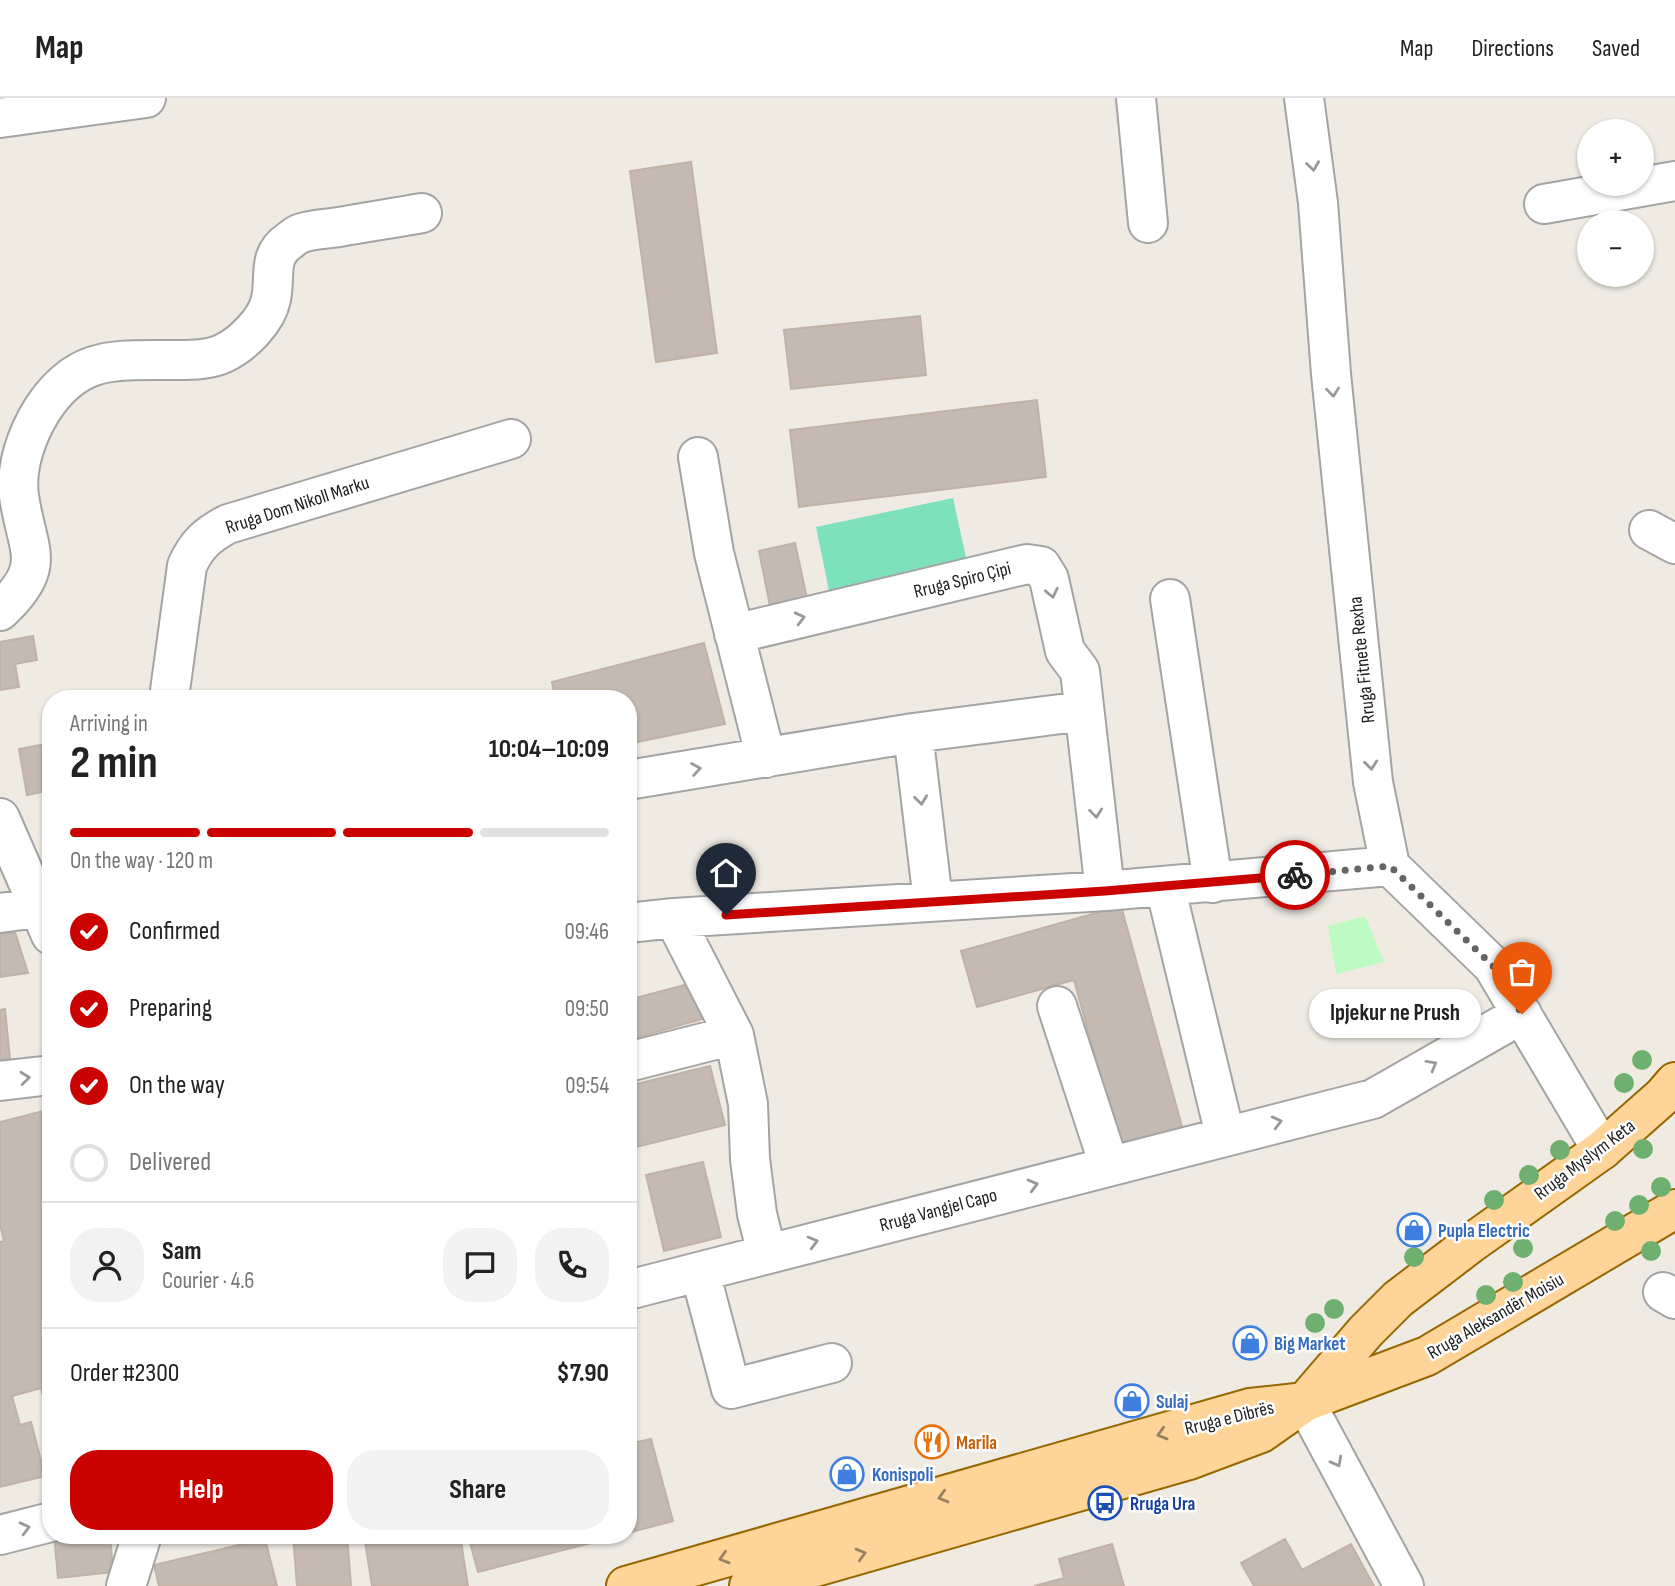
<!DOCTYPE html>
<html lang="en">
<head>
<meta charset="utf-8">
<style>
  :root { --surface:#fff; --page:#f2f2f2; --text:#222; --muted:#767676; --line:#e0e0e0; --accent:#cb0300 }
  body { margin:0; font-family:"Sofia Sans Condensed",sans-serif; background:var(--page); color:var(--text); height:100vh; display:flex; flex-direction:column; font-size:26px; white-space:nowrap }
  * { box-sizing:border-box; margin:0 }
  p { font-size:23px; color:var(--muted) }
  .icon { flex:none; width:38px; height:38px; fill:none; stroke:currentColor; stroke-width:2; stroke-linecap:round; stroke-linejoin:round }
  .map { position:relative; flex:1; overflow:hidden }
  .sheet { position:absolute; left:42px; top:592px; width:595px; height:854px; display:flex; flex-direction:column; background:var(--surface); border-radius:28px; box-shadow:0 2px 5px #0004 }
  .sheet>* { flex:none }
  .fabs { position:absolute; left:1577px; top:21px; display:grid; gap:14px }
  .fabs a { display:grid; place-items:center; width:77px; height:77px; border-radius:50%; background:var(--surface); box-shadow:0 2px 5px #0004; font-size:35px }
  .pin { position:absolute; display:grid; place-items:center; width:60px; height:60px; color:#fff; margin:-72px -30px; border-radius:50% 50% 50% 0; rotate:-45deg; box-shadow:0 0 7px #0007 }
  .pin .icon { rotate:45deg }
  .courier { position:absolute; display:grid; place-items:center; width:70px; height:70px; margin:-35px; border:5px solid #cb0300; border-radius:50%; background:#fff; color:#222; box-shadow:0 2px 9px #0007 }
  .bubble { position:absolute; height:49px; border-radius:24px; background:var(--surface); box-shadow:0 2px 5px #0004; font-size:23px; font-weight:700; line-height:49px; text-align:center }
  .headline em { font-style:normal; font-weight:700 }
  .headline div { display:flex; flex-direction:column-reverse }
  .headline { display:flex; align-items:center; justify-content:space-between; height:119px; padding:0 28px }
  h1 { font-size:46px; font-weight:700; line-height:52px }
  .bar { display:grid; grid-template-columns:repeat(4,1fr); gap:10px 7px; align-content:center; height:84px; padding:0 28px }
  .bar i { height:9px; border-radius:5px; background:var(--line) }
  .bar .current { background:var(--accent) }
  .bar p { grid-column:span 4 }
  .line { display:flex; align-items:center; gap:18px; padding:0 28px; border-top:2px solid var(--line) }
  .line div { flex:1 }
  .round { display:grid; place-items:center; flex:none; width:74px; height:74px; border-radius:28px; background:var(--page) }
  ol { padding:0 28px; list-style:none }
  li { display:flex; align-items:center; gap:21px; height:77px }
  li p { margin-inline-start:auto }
  li .icon { padding:7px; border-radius:50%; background:var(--accent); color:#fff; stroke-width:4 }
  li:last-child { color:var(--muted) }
  li i { width:38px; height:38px; border:4px solid var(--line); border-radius:50% }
  .button { display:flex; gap:14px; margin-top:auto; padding:14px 28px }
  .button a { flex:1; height:80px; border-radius:28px; background:var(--accent); color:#fff; font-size:28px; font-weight:700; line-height:80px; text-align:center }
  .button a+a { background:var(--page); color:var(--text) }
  header { display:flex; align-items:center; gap:42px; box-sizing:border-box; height:98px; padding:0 35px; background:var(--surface); border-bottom:2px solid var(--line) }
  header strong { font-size:33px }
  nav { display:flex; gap:38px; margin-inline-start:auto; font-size:24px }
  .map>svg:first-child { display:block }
  .park { fill:#befbc3 }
  .pitch { fill:#7de1bc }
  .building { fill:#c4bab2; stroke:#c1b2a5; stroke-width:2 }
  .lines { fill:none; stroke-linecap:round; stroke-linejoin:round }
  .minor-casing { stroke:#a4a4a4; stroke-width:42 }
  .major-casing { stroke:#976700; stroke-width:42 }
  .minor { stroke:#fff; stroke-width:38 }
  .major { stroke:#ffd498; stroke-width:38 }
  .tree { fill:#6fb071 }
  .oneway { stroke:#999 }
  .oneway2 { stroke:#998261 }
  .done { stroke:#666562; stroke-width:7; stroke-dasharray:0 12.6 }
  .route { stroke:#cb0300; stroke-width:9 }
  .labels { text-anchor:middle; stroke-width:5; stroke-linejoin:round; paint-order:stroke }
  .street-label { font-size:19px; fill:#1d1d1d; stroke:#fff }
  .shop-label { font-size:19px; font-weight:bold; fill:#366cbe; stroke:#fff; text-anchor:start }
  .food-label { font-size:19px; font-weight:bold; fill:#c56008; stroke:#fff; text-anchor:start }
  .transit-label { font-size:19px; font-weight:bold; fill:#164399; stroke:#fff; text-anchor:start }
</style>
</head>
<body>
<header>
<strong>Map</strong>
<nav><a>Map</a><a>Directions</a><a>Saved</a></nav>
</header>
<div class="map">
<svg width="1675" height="1488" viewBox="0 0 1675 1488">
  <rect width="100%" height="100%" fill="#efebe3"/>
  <path class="park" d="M1365,818L1384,864L1336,876L1328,828Z"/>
  <path class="pitch" d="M953,400L967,464L829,493L816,429Z"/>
  <path class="building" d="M691,64L717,255L656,264L630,73Z
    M920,218L926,277L791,291L784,232Z
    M1037,302L1046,379L799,409L790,332Z
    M795,445L807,500L770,508L759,453Z
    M33,538L37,562L15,566L19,589L0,592V544Z
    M704,545L725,626L628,646V600H555L552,584Z
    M51,645V692L27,697L19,651Z
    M1121,808L1183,1032L1120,1049L1074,882L977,909L961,853Z
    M15,834L28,875L0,879V836Z
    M692,885L702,921L628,942V902Z
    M5,911L10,961L0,962V912Z
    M710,968L725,1027L628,1051V988Z
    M51,1011V1162L43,1164L51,1193V1304L45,1306L41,1290L12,1298L20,1327L31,1324L45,1378L0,1389V1144L4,1143L0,1127V1024Z
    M703,1064L721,1139L664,1153L646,1077Z
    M651,1341L673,1423L628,1435V1346Z
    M54,1437H110L113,1474L58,1480Z
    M293,1437H347L351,1488H297Z
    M364,1437H460L468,1488H372Z
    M468,1437H622L478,1474Z
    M265,1441L277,1488H159L154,1467Z
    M1285,1441L1302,1472L1351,1446L1374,1488H1254L1241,1465Z
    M1112,1446L1124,1488H1034L1064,1480L1059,1461Z"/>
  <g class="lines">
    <defs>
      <path id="minor" d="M1136,0L1148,125
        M1304,0L1318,105L1331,276L1373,684L1390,768L1493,868L1602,1052
        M0,20L146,0
        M1544,106L1675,83
        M698,359L714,455L766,660
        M1649,432L1675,446
        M1170,501L1213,785
        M0,513C49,467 27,454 19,398C15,369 27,336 42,312C79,255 116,263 177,262C192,262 210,262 224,255C243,246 267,222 271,201C276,178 267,158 289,143C293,140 297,136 302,135C313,131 327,131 339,129C367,124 394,120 422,115
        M734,536L1027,466L1041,468L1049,481L1065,553L1080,573L1105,793
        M169,600L187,468C196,447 207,437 228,426L511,341
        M913,635L933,803
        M628,682L913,635L1084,613
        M0,720L51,837
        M1165,788L1225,1037
        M0,815L38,810
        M674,820L734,937L748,1006L750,1061L757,1116L767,1156
        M628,825L674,820L1105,793L1390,768
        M1057,908L1109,1067
        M628,964L734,937
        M0,983L51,977
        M700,1174L731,1291L832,1265
        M628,1192L1373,1001L1522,916
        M1663,1194L1675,1201
        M1305,1304L1404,1488
        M0,1437L51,1424
        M126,1488L142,1437"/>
      <path id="major" d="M626,1488L1250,1310L1305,1304L1427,1258L1675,1111
        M749,1488L1189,1362L1261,1335L1305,1304L1366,1233L1398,1201L1470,1146L1602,1052L1663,998L1675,984"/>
    </defs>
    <use href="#minor" class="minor-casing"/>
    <use href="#major" class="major-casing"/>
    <use href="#minor" class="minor"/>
    <use href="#major" class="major"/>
  </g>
  <g class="tree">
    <circle cx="1642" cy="962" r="10"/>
    <circle cx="1624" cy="985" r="10"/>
    <circle cx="1643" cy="1051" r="10"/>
    <circle cx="1560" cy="1052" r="10"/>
    <circle cx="1529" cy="1077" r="10"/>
    <circle cx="1661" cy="1089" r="10"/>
    <circle cx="1494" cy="1102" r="10"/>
    <circle cx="1639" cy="1107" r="10"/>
    <circle cx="1615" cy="1123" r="10"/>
    <circle cx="1523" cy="1150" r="10"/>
    <circle cx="1651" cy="1153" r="10"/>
    <circle cx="1414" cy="1159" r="10"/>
    <circle cx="1513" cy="1184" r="10"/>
    <circle cx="1486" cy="1197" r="10"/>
    <circle cx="1334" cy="1211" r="10"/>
    <circle cx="1315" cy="1225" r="10"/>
  </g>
  <defs><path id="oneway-chevron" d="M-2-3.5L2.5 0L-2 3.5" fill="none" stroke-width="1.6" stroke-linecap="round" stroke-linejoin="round" transform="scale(1.75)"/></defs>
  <g class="oneway">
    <use href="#oneway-chevron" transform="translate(1313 68) rotate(82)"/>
    <use href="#oneway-chevron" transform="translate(1333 294) rotate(84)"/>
    <use href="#oneway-chevron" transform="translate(1052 495) rotate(78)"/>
    <use href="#oneway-chevron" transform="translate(800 520) rotate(-14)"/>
    <use href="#oneway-chevron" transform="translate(1371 667) rotate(84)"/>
    <use href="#oneway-chevron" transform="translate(696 671) rotate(-9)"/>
    <use href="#oneway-chevron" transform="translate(921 702) rotate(83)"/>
    <use href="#oneway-chevron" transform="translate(1096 715) rotate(84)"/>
    <use href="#oneway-chevron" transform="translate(1432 967) rotate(-30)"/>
    <use href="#oneway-chevron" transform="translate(25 980) rotate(-6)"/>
    <use href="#oneway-chevron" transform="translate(1277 1024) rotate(-14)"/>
    <use href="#oneway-chevron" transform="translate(1033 1087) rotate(-15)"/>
    <use href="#oneway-chevron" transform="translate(813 1144) rotate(-15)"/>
    <use href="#oneway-chevron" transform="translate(1337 1364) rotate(62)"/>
    <use href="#oneway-chevron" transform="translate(25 1430) rotate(-14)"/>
  </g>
  <g class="oneway2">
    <use href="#oneway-chevron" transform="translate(1162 1336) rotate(164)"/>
    <use href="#oneway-chevron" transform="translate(943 1399) rotate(164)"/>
    <use href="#oneway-chevron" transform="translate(861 1456) rotate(-16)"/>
    <use href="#oneway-chevron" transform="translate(724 1460) rotate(164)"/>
  </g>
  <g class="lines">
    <path class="done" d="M1295,777L1390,768L1493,868L1522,916"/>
    <path class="route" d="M726,817L1105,793L1295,777"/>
  </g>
  <defs>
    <symbol id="shop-ring" viewBox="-11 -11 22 22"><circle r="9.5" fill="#fff" stroke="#3f7fe0" stroke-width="1.5"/><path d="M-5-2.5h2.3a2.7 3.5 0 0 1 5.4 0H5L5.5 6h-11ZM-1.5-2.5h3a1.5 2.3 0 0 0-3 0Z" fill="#3f7fe0"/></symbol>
    <symbol id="restaurant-ring" viewBox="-11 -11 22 22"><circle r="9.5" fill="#fff" stroke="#e8710a" stroke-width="1.5"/><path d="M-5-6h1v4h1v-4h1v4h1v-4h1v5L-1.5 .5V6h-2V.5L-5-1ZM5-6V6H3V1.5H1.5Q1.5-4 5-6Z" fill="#e8710a"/></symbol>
    <symbol id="bus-ring" viewBox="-11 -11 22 22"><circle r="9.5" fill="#fff" stroke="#1a4fb4" stroke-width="1.5"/><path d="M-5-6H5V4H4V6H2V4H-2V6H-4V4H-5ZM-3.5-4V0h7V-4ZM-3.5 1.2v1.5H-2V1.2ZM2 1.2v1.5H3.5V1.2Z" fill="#1a4fb4"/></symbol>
  </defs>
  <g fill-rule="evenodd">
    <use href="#shop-ring" x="1395" y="1113" width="38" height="38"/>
    <use href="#shop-ring" x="1231" y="1226" width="38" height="38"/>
    <use href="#shop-ring" x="1113" y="1284" width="38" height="38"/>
    <use href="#restaurant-ring" x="913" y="1325" width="38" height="38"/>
    <use href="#shop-ring" x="828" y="1357" width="38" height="38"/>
    <use href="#bus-ring" x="1086" y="1386" width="38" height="38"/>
  </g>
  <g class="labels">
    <g class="street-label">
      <text transform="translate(297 406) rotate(-18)" y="7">Rruga Dom Nikoll Marku</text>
      <text transform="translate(962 481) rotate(-14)" y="7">Rruga Spiro Çipi</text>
      <text transform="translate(1361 562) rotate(-96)" y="7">Rruga Fitnete Rexha</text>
      <text transform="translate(1584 1061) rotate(-37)" y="7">Rruga Myslym Keta</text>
      <text transform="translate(938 1111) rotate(-15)" y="7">Rruga Vangjel Capo</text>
      <text transform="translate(1495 1217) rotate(-30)" y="7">Rruga Aleksandër Moisiu</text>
      <text transform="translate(1229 1319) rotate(-14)" y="7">Rruga e Dibrës</text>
    </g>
    <g class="shop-label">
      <text x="1438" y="1139">Pupla Electric</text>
      <text x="1274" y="1252">Big Market</text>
      <text x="1156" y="1310">Sulaj</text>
      <text x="872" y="1383">Konispoli</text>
    </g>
    <g class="food-label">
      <text x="956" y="1351">Marila</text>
    </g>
    <g class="transit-label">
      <text x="1130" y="1412">Rruga Ura</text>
    </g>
  </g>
</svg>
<div class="fabs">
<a>+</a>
<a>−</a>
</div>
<div class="pin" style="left:1522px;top:916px;background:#ea580c"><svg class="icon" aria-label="bag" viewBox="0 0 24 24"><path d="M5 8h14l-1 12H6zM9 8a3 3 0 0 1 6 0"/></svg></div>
<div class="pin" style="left:726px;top:817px;background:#1f2937"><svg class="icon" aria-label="home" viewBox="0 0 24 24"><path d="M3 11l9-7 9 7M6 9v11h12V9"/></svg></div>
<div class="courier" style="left:1295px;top:777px"><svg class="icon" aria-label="bike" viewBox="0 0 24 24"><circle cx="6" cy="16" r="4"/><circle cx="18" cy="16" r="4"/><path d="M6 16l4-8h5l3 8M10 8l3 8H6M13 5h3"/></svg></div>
<div class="bubble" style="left:1309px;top:891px;width:172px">Ipjekur ne Prush</div>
<section class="sheet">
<div class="headline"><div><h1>2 min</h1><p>Arriving in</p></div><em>10:04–10:09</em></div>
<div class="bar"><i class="current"></i><i class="current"></i><i class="current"></i><i></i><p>On the way · 120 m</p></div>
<ol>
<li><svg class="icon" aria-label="check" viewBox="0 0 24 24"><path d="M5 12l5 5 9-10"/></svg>Confirmed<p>09:46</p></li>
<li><svg class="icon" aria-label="check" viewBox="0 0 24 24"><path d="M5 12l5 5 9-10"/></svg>Preparing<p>09:50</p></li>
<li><svg class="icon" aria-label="check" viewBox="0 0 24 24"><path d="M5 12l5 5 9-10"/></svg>On the way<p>09:54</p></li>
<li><i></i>Delivered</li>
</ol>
<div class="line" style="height:126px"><a class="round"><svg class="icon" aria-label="person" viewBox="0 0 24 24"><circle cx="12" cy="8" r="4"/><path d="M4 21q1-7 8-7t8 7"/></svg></a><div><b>Sam</b><p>Courier · 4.6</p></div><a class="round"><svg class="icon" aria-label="chat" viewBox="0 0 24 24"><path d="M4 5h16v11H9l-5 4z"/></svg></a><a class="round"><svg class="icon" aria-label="phone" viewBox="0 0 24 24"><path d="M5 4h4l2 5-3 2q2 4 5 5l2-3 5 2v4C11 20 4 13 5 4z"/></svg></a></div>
<div class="line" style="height:91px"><div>Order #2300</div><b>$7.90</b></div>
<div class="button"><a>Help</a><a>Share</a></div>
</section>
</div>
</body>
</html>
